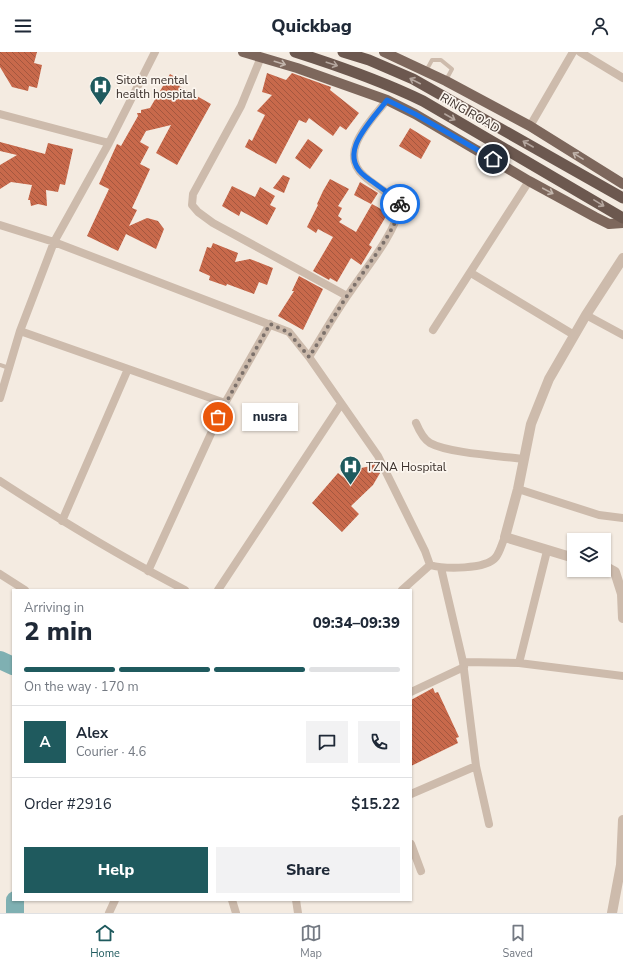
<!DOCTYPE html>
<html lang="en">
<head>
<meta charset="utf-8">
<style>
  :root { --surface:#fff; --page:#f2f2f3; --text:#1f2937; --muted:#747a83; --line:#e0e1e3; --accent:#1f5a5e }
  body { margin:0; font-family:"Nunito Sans",sans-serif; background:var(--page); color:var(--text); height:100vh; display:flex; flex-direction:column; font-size:15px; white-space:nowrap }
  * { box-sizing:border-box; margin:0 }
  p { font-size:13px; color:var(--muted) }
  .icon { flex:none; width:22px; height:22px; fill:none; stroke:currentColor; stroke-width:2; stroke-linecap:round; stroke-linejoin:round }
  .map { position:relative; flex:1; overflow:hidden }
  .details { position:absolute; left:12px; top:537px; width:400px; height:312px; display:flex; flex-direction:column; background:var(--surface); border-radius:0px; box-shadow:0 1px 3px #0004 }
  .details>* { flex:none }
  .buttons { position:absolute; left:567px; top:481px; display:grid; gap:8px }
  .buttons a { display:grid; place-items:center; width:44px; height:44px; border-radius:0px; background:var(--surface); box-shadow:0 1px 3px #0004; font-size:20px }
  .pin { position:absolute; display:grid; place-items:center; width:34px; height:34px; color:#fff; margin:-17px; border:2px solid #fff; border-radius:50%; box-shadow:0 1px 4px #0007 }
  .courier { position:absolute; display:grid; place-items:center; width:40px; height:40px; margin:-20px; border:3px solid #1a73e8; border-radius:50%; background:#fff; color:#222; box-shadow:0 1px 5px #0007 }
  .bubble { position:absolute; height:28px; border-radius:0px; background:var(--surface); box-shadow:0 1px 3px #0004; font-size:13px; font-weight:800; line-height:28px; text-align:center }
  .head em { font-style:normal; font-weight:800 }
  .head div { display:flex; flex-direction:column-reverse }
  .head { display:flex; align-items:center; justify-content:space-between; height:68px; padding:0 12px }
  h1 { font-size:26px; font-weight:800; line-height:30px }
  .bar { display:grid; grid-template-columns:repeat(4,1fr); gap:6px 4px; align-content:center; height:48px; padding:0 12px }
  .bar i { height:5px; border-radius:3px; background:var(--line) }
  .bar .on { background:var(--accent) }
  .bar p { grid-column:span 4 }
  .line { display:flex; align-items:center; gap:10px; padding:0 12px; border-top:1px solid var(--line) }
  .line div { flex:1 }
  .round { display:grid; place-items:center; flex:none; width:42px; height:42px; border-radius:0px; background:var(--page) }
  .button { display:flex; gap:8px; margin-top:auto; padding:8px 12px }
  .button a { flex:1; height:46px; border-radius:0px; background:var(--accent); color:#fff; font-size:16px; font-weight:800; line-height:46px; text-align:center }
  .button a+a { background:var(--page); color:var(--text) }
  header { display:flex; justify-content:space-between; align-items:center; height:52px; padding:0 12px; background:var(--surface); font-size:18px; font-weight:800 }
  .tab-bar { display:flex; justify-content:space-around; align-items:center; height:56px; border-top:1px solid var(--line); background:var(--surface); font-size:11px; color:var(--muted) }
  .tab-bar a { display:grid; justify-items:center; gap:2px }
  .tab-bar .on { color:var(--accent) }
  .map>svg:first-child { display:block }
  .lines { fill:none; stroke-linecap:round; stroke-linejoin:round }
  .river { stroke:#7fb0b2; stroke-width:18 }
  .building { fill:url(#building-back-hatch) }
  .service { stroke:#cdbbac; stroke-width:4 }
  .minor { stroke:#cdbbac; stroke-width:8 }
  .tertiary { stroke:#cdbbac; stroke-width:10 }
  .primary { stroke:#7d675c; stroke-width:10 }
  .trunk { stroke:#6c584f; stroke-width:11 }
  .oneway { stroke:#c2b5ac }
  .oneway2 { stroke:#b4a69e }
  .done { stroke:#7c716b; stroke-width:4; stroke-dasharray:0 7.2 }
  .route { stroke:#1a73e8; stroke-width:5 }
  .labels { text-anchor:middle; stroke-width:3.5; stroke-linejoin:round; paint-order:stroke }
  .poi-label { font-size:12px; fill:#3b302b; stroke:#fbf5ee; text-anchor:start }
  .street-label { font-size:12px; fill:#3b302b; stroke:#fbf5ee }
</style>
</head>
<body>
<header><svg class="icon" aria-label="menu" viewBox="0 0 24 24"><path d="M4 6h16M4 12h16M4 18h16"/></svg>Quickbag<svg class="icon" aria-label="person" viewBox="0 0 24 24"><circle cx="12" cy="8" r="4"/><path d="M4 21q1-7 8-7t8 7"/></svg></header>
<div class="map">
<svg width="623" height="861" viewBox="0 0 623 861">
  <defs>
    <pattern id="building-back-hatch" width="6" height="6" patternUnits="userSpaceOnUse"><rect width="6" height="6" fill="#c8694b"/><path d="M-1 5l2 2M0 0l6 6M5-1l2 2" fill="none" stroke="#a4573f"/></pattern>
  </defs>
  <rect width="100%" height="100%" fill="#f4ebe1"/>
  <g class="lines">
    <path class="river" d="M0,608L13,614
      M15,861V848"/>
  </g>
  <path class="building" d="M0,0H37L34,11L42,13L37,36L29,34L28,39L12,35L0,15Z
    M267,21L286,28L292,21L331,35L330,38L359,61L346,78L340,74L333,84L309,66L306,71L299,68L276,112L245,95L249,87L252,89L265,63L257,59L272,43L262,40Z
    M170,22L182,29L179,34L211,52L177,113L156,101L171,73L146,79L140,90L149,95L140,112L150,117L132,156L137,158L129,174L147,166L151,167L158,169L164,177L156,197L126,182L118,199L87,184L109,137L99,132L117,92L121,94L138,64L137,61H141V58L150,56Z
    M410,76L431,89L421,107L399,94Z
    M308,87L323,98L310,117L295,106Z
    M0,90L45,102L48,91L73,97L65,133L60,132L58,140L46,138L47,154L38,152L31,154L30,148H28L32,133L11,130L0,137V113L17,103L0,99Z
    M283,123L290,126L284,141L273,136Z
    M330,127L349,137L338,154L342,156L338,164L342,167L339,170L356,180L372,152L388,161L369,193L372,195L361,213L351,206L337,230L330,226L329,228L313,219L333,185L318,177L316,181L307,175L318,153L317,152L323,139Z
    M360,130L378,141L371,152L354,143Z
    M232,134L255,145L260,135L275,144L270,153L276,156L267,173L241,159L239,164L222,154Z
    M213,191L238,201L235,210L250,207L273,216L267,233L259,230L254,242L227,232L226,234L209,228L210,224L199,219L207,195L211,196Z
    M299,224L323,237L303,278L278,264L294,239H292Z
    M375,411L380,421L373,433L351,454L359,462L342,480L312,451L338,421L346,427L361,416L371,414Z
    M433,636L435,641L438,640L459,685L456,686L458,691L411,714V648Z"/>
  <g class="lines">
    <path class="service" d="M426,19L432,8H441L452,17L446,28
      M0,313L9,316"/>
    <path class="minor" d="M580,0L623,26
      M261,5L241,54L193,142L192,153L198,160L213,171L347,244
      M0,62L109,91
      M530,74L573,0
      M0,173L54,190L289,280L309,305L378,404L425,499L430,513
      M471,221L574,283
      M586,263L623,283
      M433,278L529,129
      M20,279L225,351
      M309,305C323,283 335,261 350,240C368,213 393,185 401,153C390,141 376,135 364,124C337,100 371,69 387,48
      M0,346L20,279L54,190L109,91L155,0
      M416,371C419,378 423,387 430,391C448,401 500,404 523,407
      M0,429C60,468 121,505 185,538
      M518,437L599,463L623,466
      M62,469L128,317
      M441,516L463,610L476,714L489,772
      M148,519L225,351L270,272
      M0,522L25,538
      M218,538L341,352
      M402,538L430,513C444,517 486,518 496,505C500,500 502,491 505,485
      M463,610L519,611L623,624
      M519,611L547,499
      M411,640L464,615
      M411,742L476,714
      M411,792L421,819
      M232,848L236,861
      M296,848L298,861
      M109,861L115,848"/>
    <path class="tertiary" d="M574,506L505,485L518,437L531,372L549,327L586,263L623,206
      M604,514L615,520L622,542L623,566
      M612,861L621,813L623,768"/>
    <path class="primary" d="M243,0L297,16L387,48L415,62L529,129L595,165L609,172L623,171
      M384,0L446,29L530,74L623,132"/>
    <path class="trunk" d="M295,0C339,14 382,29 423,49L623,166
      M343,0L369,8L413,27L623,146"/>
  </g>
  <defs><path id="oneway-shaft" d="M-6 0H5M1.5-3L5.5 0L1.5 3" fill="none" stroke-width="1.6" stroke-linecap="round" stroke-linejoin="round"/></defs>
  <g class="oneway">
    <use href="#oneway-shaft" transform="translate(280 11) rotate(17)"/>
    <use href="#oneway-shaft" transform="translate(578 104) rotate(-148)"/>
    <use href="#oneway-shaft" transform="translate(548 139) rotate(28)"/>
  </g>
  <g class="oneway2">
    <use href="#oneway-shaft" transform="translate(332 12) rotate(18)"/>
    <use href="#oneway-shaft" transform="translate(415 29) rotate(-153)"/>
    <use href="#oneway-shaft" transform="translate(450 65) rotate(30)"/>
    <use href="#oneway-shaft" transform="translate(528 92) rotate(-150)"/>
    <use href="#oneway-shaft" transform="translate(599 151) rotate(31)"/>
  </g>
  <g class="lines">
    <path class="done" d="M218,365L270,272L288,280L309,305C322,285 334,264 347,244C357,228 404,168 400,152"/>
    <path class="route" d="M400,152C390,141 378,134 366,125C335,102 371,70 387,48L415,62L493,107"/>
  </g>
  <defs>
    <symbol id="hospital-pin" viewBox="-11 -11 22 30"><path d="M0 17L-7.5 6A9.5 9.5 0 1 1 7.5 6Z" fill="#1f5a5e" stroke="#fbf5ee"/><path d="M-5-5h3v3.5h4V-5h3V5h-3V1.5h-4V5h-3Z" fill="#fff"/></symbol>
  </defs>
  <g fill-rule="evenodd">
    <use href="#hospital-pin" x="88" y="22" width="25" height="34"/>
    <use href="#hospital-pin" x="338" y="402" width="25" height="34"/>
  </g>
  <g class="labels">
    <g class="poi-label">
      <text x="116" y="32">Sitota mental<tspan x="116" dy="14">health hospital</tspan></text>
      <text x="366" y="419">TZNA Hospital</text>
    </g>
    <g class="street-label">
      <text transform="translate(470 61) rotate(30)" y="4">RING ROAD</text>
    </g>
  </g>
</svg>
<div class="buttons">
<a><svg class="icon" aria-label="layers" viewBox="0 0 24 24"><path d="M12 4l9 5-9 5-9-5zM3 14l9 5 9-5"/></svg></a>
</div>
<div class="pin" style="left:218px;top:365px;background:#ea580c"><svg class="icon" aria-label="bag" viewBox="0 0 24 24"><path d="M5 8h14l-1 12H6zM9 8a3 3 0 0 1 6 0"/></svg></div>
<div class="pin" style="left:493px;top:107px;background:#1f2937"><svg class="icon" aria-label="home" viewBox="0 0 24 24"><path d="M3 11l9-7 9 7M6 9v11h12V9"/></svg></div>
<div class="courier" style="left:400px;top:152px"><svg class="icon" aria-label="bike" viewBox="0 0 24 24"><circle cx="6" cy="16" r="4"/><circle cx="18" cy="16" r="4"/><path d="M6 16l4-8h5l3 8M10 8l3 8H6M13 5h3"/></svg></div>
<div class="bubble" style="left:242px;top:351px;width:56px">nusra</div>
<section class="details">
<div class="head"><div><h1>2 min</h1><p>Arriving in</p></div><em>09:34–09:39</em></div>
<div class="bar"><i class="on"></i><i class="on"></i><i class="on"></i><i></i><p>On the way · 170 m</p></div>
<div class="line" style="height:72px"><b class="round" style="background:var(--accent);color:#fff">A</b><div><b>Alex</b><p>Courier · 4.6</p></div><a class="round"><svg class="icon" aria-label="chat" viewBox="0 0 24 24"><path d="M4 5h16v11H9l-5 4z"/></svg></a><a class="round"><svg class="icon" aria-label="phone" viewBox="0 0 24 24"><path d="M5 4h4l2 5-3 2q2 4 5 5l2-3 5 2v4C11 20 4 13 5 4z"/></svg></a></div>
<div class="line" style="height:52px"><div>Order #2916</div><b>$15.22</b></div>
<div class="button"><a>Help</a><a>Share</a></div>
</section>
</div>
<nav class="tab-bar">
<a class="on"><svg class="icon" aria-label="home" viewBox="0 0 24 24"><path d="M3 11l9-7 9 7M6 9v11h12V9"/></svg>Home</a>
<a><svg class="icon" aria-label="map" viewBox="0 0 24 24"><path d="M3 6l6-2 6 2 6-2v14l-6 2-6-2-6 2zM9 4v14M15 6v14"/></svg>Map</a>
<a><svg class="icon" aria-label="saved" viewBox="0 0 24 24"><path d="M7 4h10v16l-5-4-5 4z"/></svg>Saved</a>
</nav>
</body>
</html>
